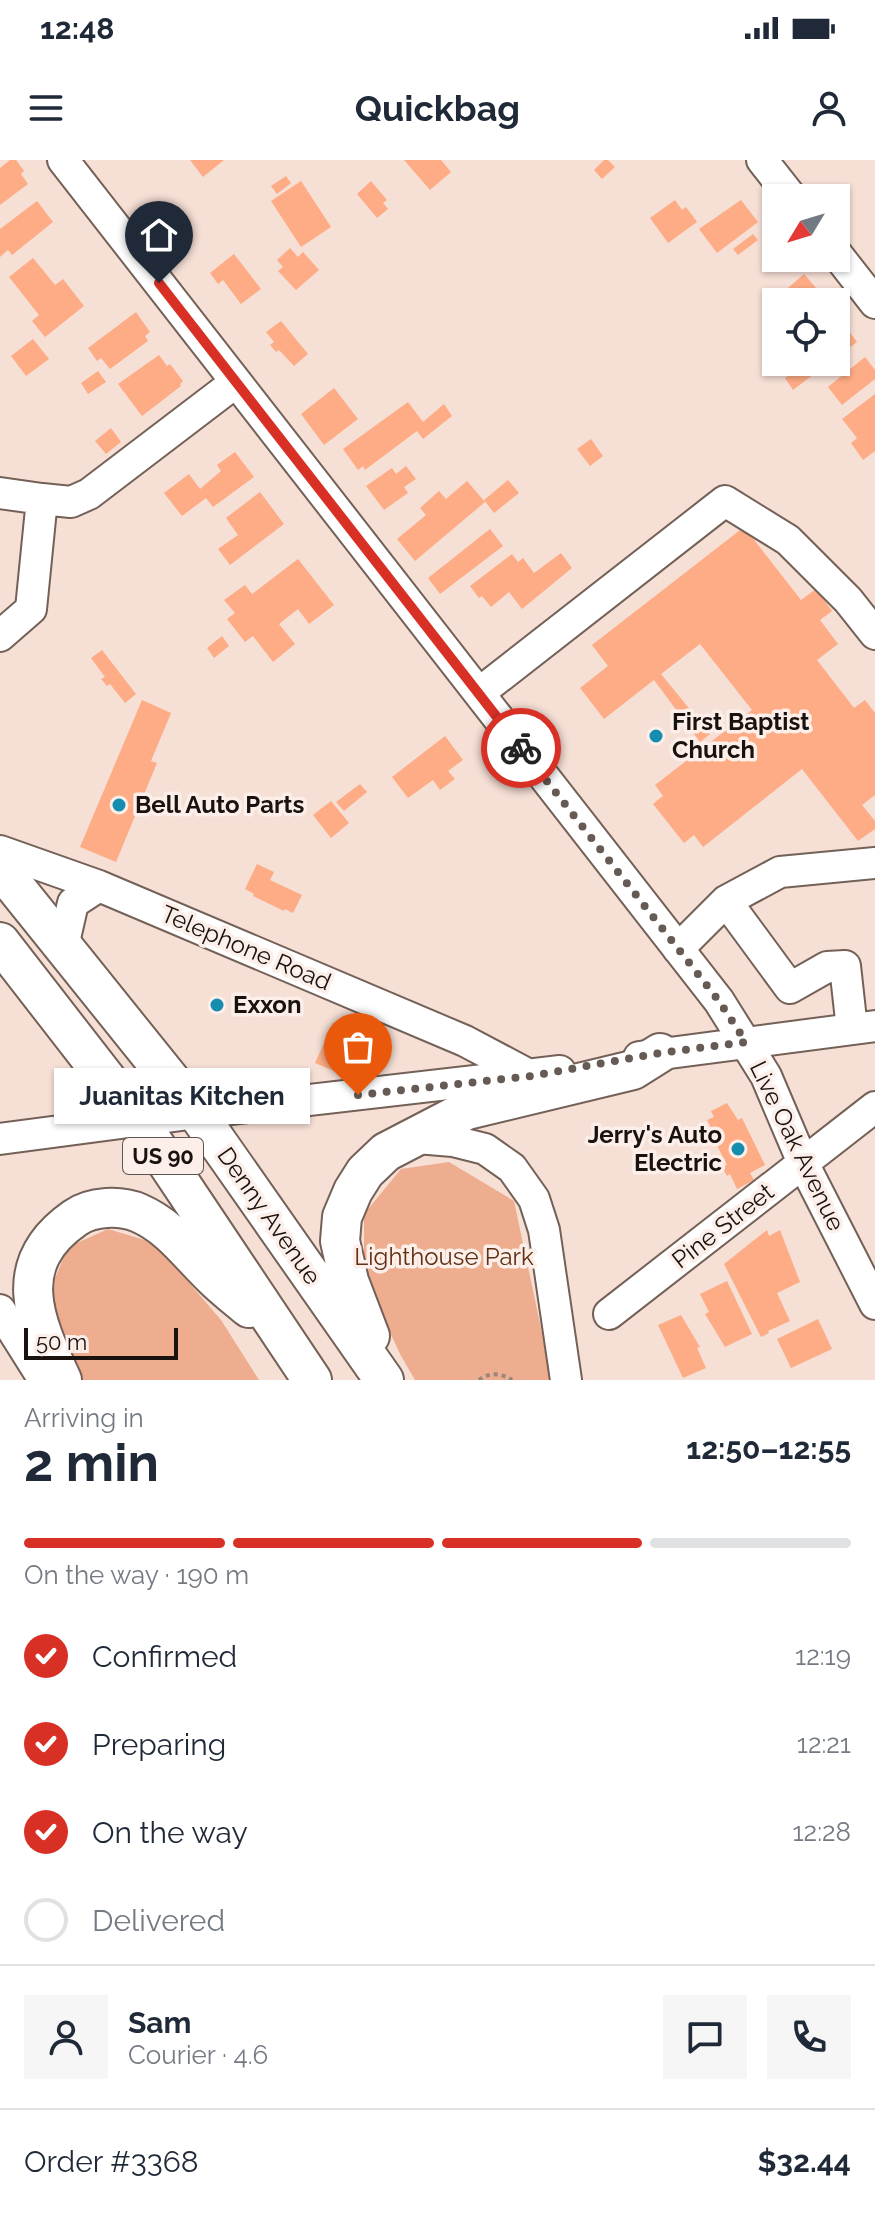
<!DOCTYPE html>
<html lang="en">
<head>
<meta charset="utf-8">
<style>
  :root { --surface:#fff; --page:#f6f6f7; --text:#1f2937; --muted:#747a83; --line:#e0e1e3; --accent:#d93025 }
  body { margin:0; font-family:Raleway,sans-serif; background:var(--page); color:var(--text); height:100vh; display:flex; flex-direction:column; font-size:30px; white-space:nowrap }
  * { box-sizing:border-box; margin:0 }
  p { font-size:26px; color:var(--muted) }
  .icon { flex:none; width:44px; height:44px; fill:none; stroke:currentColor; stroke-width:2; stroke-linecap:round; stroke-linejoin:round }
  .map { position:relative; height:1220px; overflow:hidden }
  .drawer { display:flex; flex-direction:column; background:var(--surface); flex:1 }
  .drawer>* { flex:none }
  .needle { width:52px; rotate:232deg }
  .tools { position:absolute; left:762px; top:24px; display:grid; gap:16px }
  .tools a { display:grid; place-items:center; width:88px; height:88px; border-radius:0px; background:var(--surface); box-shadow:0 2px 6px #0004; font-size:40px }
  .scale { position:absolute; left:24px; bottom:20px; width:154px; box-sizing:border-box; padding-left:8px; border:4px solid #19120e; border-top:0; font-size:22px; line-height:28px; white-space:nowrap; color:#19120e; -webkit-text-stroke:6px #fceee8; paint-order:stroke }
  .pin { position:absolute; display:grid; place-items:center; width:68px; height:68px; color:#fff; margin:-82px -34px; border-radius:50% 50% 50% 0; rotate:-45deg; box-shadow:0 0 8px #0007 }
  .pin .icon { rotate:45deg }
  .courier { position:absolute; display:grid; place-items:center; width:80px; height:80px; margin:-40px; border:6px solid #d93025; border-radius:50%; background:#fff; color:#222; box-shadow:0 2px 10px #0007 }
  .bubble { position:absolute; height:56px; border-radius:0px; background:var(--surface); box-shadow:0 2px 6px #0004; font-size:26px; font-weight:700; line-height:56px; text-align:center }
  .head em { font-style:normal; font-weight:700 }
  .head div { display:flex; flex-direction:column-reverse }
  .head { display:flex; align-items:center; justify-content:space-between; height:136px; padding:0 24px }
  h1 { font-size:52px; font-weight:700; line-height:60px }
  .bar { display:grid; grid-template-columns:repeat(4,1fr); gap:12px 8px; align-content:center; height:96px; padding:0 24px }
  .bar i { height:10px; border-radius:6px; background:var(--line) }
  .bar .selected { background:var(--accent) }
  .bar p { grid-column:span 4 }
  .line { display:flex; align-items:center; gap:20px; padding:0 24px; border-top:2px solid var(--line) }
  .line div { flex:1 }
  .round { display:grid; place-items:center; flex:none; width:84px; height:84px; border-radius:0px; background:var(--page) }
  ol { padding:0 24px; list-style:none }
  li { display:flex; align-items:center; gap:24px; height:88px }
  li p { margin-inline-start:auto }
  li .icon { padding:8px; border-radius:50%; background:var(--accent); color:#fff; stroke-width:4 }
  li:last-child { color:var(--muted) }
  li i { width:44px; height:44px; border:4px solid var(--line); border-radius:50% }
  .status { display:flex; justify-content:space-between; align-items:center; height:56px; padding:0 40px; background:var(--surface); direction:ltr }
  .status svg { height:22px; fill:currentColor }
  header { display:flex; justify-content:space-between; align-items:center; height:104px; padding:0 24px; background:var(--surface); font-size:36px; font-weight:700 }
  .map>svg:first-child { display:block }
  .green { fill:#edad8e }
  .building { fill:#fdac85 }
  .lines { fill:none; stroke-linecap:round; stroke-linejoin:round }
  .minor-casing { stroke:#736057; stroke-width:34 }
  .major-casing { stroke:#736057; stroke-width:42 }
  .path { stroke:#97867f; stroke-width:4; stroke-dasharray:4 4; stroke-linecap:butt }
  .minor { stroke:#fff; stroke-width:30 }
  .major { stroke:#fff; stroke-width:38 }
  .done { stroke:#665a54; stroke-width:8; stroke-dasharray:0 14.4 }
  .route { stroke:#d93025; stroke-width:10 }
  .poi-dot { fill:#158daf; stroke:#fceee8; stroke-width:3 }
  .labels { text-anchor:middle; stroke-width:7; stroke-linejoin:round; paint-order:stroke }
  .shield { fill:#fceee8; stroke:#5d544f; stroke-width:2 }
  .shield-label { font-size:22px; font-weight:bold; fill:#19120e }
  .poi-label { font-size:24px; font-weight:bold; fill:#19120e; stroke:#fceee8; text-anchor:start }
  .street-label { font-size:24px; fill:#19120e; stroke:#fceee8 }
  .park-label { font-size:24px; fill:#622f13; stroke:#fceee8 }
</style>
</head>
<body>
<div class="status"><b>12:48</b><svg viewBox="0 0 49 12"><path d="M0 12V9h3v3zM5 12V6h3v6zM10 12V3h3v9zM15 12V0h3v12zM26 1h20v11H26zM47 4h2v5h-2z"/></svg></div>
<header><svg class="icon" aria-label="menu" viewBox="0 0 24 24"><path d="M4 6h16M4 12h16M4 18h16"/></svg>Quickbag<svg class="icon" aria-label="person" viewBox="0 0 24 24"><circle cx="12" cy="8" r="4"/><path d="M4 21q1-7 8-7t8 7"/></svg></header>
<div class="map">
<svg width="875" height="1220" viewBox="0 0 875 1220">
  <rect width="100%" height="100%" fill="#f6dfd5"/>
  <path class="green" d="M449,1002L514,1041L552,1220H415L400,1194L364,1116V1054L401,1009Z
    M108,1069L155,1083L221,1160L259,1220H80L64,1188L51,1128L68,1087Z"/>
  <path class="building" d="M10,0H16L24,11L21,14L28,24L0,45V8Z
    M190,0H224L203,17Z
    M404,0H441L451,12L430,30Z
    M604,0H608L615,7L602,19L594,10Z
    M286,16L291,23L277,34L271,26Z
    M301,21L331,67L301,87L271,41Z
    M371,21L387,40L383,43L388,49L377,58L357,34Z
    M675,40L682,50L686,47L697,62L668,83L650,58Z
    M741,40L758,62L717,93L699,69Z
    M37,41L53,62L12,95L8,90L0,97V69Z
    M753,74L758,80L738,95L733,89Z
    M290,88L298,97L303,92L319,110L296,130L278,111L283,107L277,100Z
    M234,94L261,129L241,144L223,120L218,124L210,113Z
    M33,98L55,125L63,119L84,146L45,177L32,161L39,155L9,117Z
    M804,114L816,128L813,130L823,142H776V162L764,149Z
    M136,152L150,172L145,176L148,181L110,209L101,198L97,201L88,188Z
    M281,161L308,194L294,206L279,190L276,192L270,185L274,182L266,172Z
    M842,162L857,182L836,198V166Z
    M33,179L49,199L26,216L11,196Z
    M159,195L167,206L170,204L183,221L180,224L181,226L142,256L118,224Z
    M865,197L875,210V219L842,245L828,227Z
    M796,202H830L793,230L785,218L799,207Z
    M98,211L106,222L88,234L81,223Z
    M334,228L358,259L324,285L301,254Z
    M875,234V291L863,300L851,283L857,278L842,259Z
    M408,242L423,262L444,244L452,256L423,279L417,271L365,310L363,306L358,310L343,289Z
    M111,268L121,282L106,294L95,281Z
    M591,279L603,296L590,306L577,289Z
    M235,292L254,317L213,347L206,338L182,356L164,333L189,314L200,329L221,311L217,305Z
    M406,306L416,319L404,327L408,333L384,350L366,326L392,308L396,314Z
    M508,320L519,333L494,353L484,340Z
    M467,321L485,342L415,401L397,379L426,355L420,348L439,331L446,339Z
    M260,332L284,364L230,405L218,389L238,375L226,358Z
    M744,367L801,440L816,429L832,451L820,460L838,484L817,500L854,548L865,540L875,553V635L862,645L875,661V669L858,681L802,609L703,687L694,675L684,683L653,644L663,636L655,625L752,550L700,484L661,514L710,574L700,582L654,520L604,559L580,528L608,506L592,485Z
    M490,369L503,386L440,434L428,418Z
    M561,393L572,408L522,449L509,432L491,447L482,436L479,438L470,426L512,394L518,402L523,398L534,413Z
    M298,399L334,445L309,464L298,449L279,464L295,484L273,502L253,476L245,482L227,459L235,453L224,440L245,425L252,434Z
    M222,476L229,486L214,498L207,488Z
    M102,490L136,534L125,543L110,524L107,526L101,519L105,517L91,498Z
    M142,540L171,553L151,601L157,603L116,702L80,687Z
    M445,576L463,600L448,611L455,619L440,630L433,620L408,638L392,617Z
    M360,624L367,632L344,651L336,642Z
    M331,641L349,663L331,678L313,655Z
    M257,704L274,712L270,720L302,735L293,753L285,749L284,751L253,736L254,734L245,729Z
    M333,863L380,884L378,888L384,891L379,901L373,898L372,902L356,909L351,907L346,916L315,903Z
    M727,943L738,960L742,958L765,1005L750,1013L754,1020L737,1029L730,1014L727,1016L722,1007L727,1005L710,972L713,971L707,960L714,957L711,951Z
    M767,1070L769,1076L780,1070L800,1122L777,1133L790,1161L768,1171L769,1173L761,1177L724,1104Z
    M727,1121L752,1174L725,1187L705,1154L709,1152L700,1134Z
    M681,1155L700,1187L697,1188L706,1208L683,1218L658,1165Z
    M818,1159L832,1189L791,1208L777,1179Z"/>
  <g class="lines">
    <defs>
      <path id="minor" d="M63,0L719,841L766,916L803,1003L875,1144
        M762,0L792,38
        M836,93L875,143
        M0,333L42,339
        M0,476L31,449L42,339L71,342L89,334L236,222
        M479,533L725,341L788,380L848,440L875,474
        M0,691L99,726L465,881L531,916
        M726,741L780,712L875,703
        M63,787L73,743L99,726
        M678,789L726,741L790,828L827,807L845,806L852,869
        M639,897L875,866
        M417,978L453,981L485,989L512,1008L534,1039L544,1070L566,1220
        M0,979L197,953L560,911
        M0,1150L44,1220
        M609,1154L875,947"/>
      <path id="major" d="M0,708L197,953L384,1220
        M0,782L139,961L312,1220
        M370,1176L349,1121L340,1081L342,1057L353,1031L365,1012L386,992L467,950L633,910L660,893
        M62,1220C34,1160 9,1104 75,1058C92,1046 120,1045 139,1053C171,1067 188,1093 212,1116C224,1128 237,1138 249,1148"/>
    </defs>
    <use href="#minor" class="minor-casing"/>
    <use href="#major" class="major-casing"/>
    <path class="path" d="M479,1220C489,1212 501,1213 512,1220"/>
    <use href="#minor" class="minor"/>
    <use href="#major" class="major"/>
  </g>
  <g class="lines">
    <path class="done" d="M358,935L531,916L660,893L746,882L719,841L521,588"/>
    <path class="route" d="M159,123L521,588"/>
  </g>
  <g class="poi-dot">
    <circle cx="656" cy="576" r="8"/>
    <circle cx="119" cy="645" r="8"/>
    <circle cx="217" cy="845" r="8"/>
    <circle cx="738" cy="989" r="8"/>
  </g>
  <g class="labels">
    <rect class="shield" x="123" y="978" width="80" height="36" rx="6"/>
    <g class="shield-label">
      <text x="163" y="1004">US 90</text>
    </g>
    <g class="poi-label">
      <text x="672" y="570">First Baptist<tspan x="672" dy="28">Church</tspan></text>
      <text x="135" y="653">Bell Auto Parts</text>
      <text x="233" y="853">Exxon</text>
      <text x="722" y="983" text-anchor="end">Jerry's Auto<tspan x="722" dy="28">Electric</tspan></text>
    </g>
    <g class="street-label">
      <text transform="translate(246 788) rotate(23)" y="8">Telephone Road</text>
      <text transform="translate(797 986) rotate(64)" y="8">Live Oak Avenue</text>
      <text transform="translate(269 1056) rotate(55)" y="8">Denny Avenue</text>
      <text transform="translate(723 1066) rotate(-38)" y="8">Pine Street</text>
    </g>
    <g class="park-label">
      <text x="444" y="1105">Lighthouse Park</text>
    </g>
  </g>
</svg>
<div class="tools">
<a><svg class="needle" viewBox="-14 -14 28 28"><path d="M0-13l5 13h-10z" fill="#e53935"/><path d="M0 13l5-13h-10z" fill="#747a83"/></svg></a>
<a><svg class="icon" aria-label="locate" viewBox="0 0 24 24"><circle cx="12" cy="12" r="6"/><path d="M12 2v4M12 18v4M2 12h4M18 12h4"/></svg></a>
</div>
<div class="scale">50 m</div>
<div class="pin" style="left:358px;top:935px;background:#ea580c"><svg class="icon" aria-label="bag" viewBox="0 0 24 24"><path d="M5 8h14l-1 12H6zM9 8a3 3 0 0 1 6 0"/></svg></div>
<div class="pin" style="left:159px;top:123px;background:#1f2937"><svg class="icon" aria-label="home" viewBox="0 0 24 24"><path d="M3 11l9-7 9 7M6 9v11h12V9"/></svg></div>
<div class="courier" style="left:521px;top:588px"><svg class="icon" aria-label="bike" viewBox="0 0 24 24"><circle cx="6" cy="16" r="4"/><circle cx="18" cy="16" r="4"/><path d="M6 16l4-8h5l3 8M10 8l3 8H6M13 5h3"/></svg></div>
<div class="bubble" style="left:54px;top:908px;width:256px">Juanitas Kitchen</div>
</div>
<section class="drawer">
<div class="head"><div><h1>2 min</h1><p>Arriving in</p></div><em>12:50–12:55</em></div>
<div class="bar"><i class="selected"></i><i class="selected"></i><i class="selected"></i><i></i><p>On the way · 190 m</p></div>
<ol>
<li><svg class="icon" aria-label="check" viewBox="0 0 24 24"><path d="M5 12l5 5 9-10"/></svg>Confirmed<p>12:19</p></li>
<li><svg class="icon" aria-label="check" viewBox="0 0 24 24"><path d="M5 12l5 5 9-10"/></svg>Preparing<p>12:21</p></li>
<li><svg class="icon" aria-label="check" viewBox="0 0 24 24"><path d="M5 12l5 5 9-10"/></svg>On the way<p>12:28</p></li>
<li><i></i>Delivered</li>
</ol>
<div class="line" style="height:144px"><a class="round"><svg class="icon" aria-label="person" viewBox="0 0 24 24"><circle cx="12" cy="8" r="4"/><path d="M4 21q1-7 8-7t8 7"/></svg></a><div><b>Sam</b><p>Courier · 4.6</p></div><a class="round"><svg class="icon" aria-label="chat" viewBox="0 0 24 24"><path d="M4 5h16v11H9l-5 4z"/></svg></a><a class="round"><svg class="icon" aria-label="phone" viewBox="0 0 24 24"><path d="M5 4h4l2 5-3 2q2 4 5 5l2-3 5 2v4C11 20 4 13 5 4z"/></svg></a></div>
<div class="line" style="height:104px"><div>Order #3368</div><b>$32.44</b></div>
</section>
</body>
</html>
